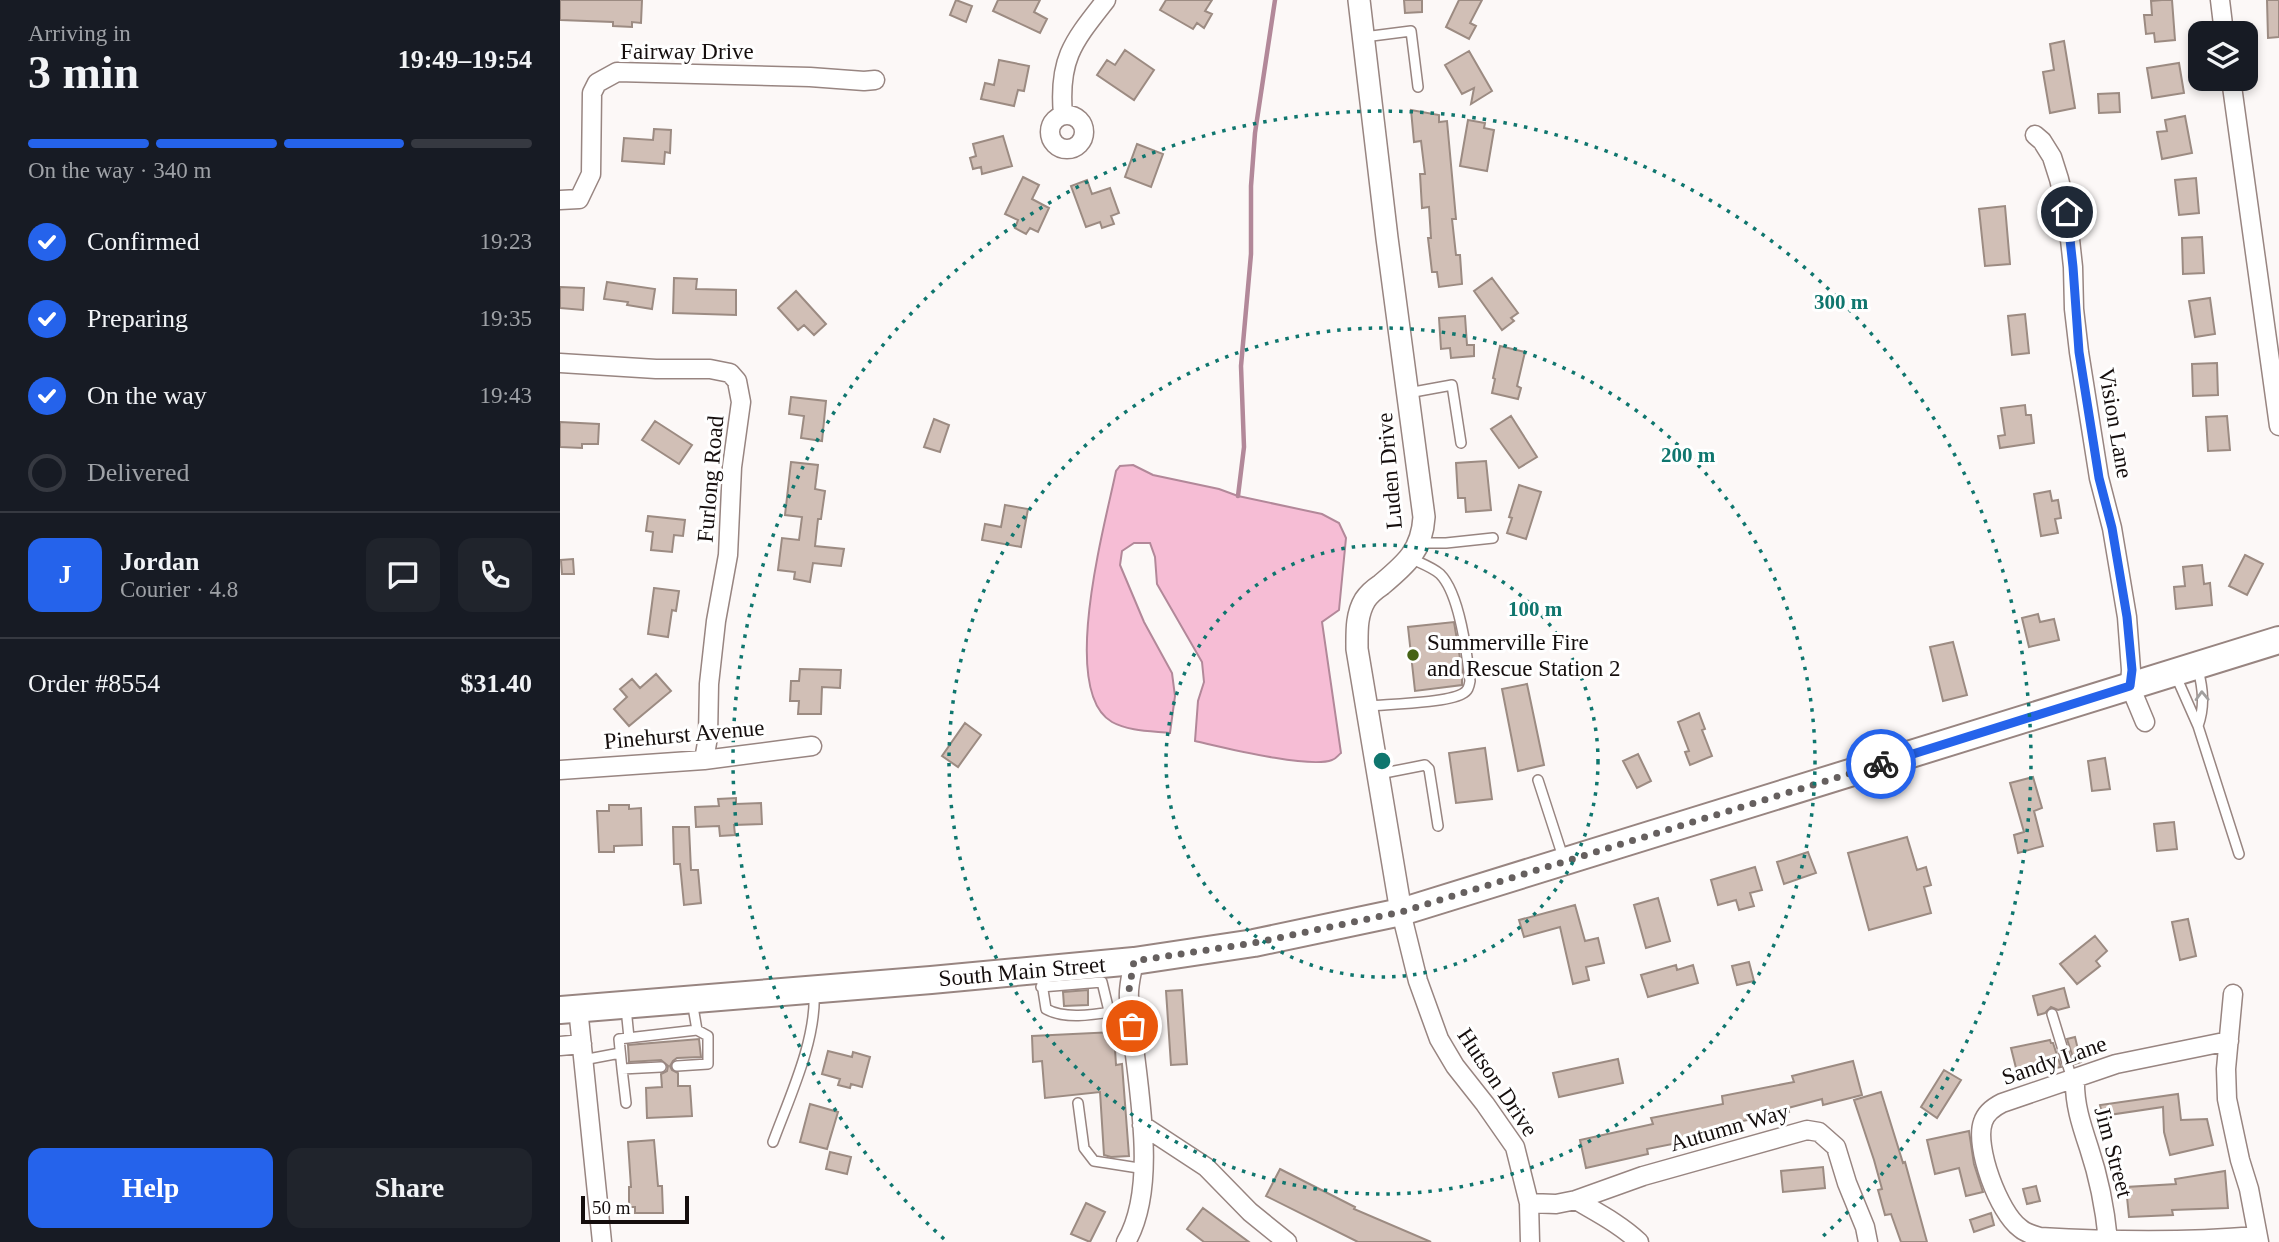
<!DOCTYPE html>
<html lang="en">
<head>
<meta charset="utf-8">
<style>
  :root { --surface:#171b24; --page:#20242c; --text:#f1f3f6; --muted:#9ea1a6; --line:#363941; --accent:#2563eb }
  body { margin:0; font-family:Georgia,serif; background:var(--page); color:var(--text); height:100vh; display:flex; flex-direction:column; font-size:26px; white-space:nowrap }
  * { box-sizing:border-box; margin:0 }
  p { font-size:23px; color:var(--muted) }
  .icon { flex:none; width:38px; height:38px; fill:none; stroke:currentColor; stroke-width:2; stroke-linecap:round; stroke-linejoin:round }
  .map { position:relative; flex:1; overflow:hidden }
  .sheet { display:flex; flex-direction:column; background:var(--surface); width:560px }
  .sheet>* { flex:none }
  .tools { position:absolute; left:1628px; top:21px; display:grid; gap:14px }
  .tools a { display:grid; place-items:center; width:70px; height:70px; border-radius:14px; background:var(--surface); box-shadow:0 4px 10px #0003; font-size:35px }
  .scale { position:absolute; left:21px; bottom:18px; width:108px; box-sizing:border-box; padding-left:7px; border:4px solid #150e0d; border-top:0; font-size:19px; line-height:24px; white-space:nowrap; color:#150e0d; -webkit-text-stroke:5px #fff; paint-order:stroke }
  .pin { position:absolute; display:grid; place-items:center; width:60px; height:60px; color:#fff; margin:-30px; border:4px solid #fff; border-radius:50%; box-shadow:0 2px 7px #0007 }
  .courier { position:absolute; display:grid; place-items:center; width:70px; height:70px; margin:-35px; border:5px solid #2563eb; border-radius:50%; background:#fff; color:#222; box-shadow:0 2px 9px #0007 }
  .head em { font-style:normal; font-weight:700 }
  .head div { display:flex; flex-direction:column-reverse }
  .head { display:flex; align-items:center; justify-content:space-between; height:119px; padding:0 28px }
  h1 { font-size:46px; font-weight:700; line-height:52px }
  .bar { display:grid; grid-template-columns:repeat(4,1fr); gap:10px 7px; align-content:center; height:84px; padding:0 28px }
  .bar i { height:9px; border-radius:5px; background:var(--line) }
  .bar .selected { background:var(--accent) }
  .bar p { grid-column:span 4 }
  .line { display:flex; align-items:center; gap:18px; padding:0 28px; border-top:2px solid var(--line) }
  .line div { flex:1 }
  .round { display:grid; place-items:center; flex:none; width:74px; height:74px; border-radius:14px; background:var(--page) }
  ol { padding:0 28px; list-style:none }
  li { display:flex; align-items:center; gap:21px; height:77px }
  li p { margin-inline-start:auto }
  li .icon { padding:7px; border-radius:50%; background:var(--accent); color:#fff; stroke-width:4 }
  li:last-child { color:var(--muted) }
  li i { width:38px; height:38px; border:4px solid var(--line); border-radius:50% }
  .primary-button { display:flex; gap:14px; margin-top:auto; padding:14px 28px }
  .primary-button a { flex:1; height:80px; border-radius:14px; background:var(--accent); color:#fff; font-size:28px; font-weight:700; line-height:80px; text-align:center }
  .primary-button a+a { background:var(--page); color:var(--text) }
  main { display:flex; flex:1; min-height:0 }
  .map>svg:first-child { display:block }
  .water { fill:#f6bdd5; stroke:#b28899; stroke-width:2 }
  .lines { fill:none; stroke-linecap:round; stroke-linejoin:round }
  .stream { stroke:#b28899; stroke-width:4.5 }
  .building { fill:#d1bfb6; stroke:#9c8b82; stroke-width:2 }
  .service-casing { stroke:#988581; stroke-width:12 }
  .minor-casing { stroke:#988581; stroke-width:21 }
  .tertiary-casing { stroke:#988581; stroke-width:24 }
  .primary-casing { stroke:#988581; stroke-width:30 }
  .service { stroke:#fff; stroke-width:9 }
  .minor { stroke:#fff; stroke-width:18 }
  .tertiary { stroke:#fff; stroke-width:21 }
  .primary { stroke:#fff; stroke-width:26 }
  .oneway { stroke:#a19f9e }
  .done { stroke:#66605f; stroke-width:7; stroke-dasharray:0 12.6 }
  .route { stroke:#2563eb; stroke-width:9 }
  .ring { fill:none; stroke:#0f766e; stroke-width:3.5; stroke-dasharray:3.5 7 }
  .poi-dot { fill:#466315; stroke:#fff; stroke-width:2.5 }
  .labels { text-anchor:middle; stroke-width:6; stroke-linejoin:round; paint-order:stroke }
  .street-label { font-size:23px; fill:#150e0d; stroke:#fff }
  .poi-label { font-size:23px; fill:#150e0d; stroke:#fff; text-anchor:start }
  .centre { fill:#0f766e; stroke:#fff; stroke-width:3.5 }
  .ring-label { font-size:21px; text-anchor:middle; font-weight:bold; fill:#0f766e; stroke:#fff; stroke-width:6; stroke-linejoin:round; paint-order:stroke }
</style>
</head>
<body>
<main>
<section class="sheet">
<div class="head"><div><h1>3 min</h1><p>Arriving in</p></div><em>19:49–19:54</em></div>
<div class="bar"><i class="selected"></i><i class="selected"></i><i class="selected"></i><i></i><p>On the way · 340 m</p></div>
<ol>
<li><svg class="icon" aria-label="check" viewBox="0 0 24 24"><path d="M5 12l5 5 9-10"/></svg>Confirmed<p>19:23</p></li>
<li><svg class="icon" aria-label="check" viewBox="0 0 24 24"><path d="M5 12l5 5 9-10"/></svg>Preparing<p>19:35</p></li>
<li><svg class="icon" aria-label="check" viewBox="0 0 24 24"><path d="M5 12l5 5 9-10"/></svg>On the way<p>19:43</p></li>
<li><i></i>Delivered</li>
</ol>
<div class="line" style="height:126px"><b class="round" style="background:var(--accent);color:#fff">J</b><div><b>Jordan</b><p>Courier · 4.8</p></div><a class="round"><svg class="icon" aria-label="chat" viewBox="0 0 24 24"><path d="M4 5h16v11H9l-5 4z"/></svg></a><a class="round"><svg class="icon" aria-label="phone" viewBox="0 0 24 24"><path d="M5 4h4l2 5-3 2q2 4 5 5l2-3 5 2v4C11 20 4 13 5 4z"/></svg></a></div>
<div class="line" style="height:91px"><div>Order #8554</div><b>$31.40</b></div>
<div class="primary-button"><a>Help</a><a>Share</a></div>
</section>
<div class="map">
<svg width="1719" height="1242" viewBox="0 0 1719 1242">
  <rect width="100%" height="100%" fill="#fcf8f7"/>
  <path class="water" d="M573,465L593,475L659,489L678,496L762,514L779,523L786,538L779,610L762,622L781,753C778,755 776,759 772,760C749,769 662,747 635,741L638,701L644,682L642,662L597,584L595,557L590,543H574L562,551L560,565L584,622L612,673L615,696L610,733C592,731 568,731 552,722C498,691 546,521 556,471L560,466Z"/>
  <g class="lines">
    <path class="stream" d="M678,496L684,447L681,366L691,254V186L695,133L715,0"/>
  </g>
  <path class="building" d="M0,0H82L81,23L72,22V27L53,26V22L0,20Z
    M396,0L412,6L406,22L390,15Z
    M438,0H480L474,12L487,19L480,33L433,11Z
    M606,0H652L645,11L652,14L644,28L637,23L633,29L600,10Z
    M844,0H862V12L845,13Z
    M899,0H922L910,23L916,26L909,39L886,27Z
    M1602,0H1612L1615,40L1595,42L1594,33L1586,34L1584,15H1592L1591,1Z
    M1707,0H1719V37L1708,38Z
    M1504,41L1515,108L1490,113L1483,72L1494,70L1490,44Z
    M565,50L594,70L574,100L537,75L547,60L555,65Z
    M909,51L932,91L911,104L914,88L902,94L885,65Z
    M439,60L469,66L464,91L458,90L454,106L421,99L425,83L434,85Z
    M1619,63L1624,93L1592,98L1587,68Z
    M1559,93L1560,112L1539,113L1538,94Z
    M851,110L879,115V122L887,121L896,219H892L896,255H900L902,284L879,287L877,272H872L868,238H871L869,207L862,208L860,174H865L861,141L854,142Z
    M1625,116L1632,153L1602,159L1597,132L1607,131L1605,120Z
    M908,120L925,123L924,128L934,130L927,171L900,166Z
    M94,129L111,130L110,153L105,152L104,164L62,161L64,138L93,140Z
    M443,136L452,166L422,174L421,167L413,169L410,158L416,156L413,144Z
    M577,144L603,154L591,187L565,177Z
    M463,177L479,185L472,199L489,208L478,232L470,228L466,234L455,228L458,220L445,214Z
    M1636,178L1639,213L1619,215L1615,180Z
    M527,180L532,194L550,188L559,213L551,216L554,224L542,228L540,222L526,227L511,186Z
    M1445,206L1450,264L1425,266L1419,209Z
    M1642,237L1644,273L1623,274L1622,238Z
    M114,278L137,279L136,289L176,290V315L113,313Z
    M932,278L958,313L951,318L954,321L942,330L914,291Z
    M47,282L95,289L92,309L67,305L68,302L44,299Z
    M0,287L24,288L23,310L0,308Z
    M236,291L266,324L254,335L244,325L238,330L218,308Z
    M1650,298L1655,334L1635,337L1629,301Z
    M1465,314L1469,353L1452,355L1448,316Z
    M905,316L907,345H914V356L891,358L890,348L881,349L879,318Z
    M940,346L965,352L957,386L961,388L958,399L932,393L935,379L933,378Z
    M1657,363L1658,395L1633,396L1632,364Z
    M231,397L266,401L262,441L241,438L244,416L229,414Z
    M1465,405L1466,415H1471L1474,443L1440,448L1438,436L1445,435L1441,408Z
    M951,416L977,457L959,468L931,429Z
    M1667,416L1670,450L1648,451L1646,417Z
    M374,419L389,425L380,452L364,447Z
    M95,421L132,445L119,464L82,440Z
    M0,422L39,424L38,444H22V448L0,447Z
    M926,461L931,510L906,512L905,498H898L896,463Z
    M231,462L258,465L255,489L265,491L261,519H258L255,546L284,549L281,566L253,563L250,582L234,579L235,572L218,570L222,538L239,540L242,517L225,515Z
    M959,485L981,492L966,539L947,533L952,518L949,517Z
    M1490,491L1492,501L1498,500L1501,518L1495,519L1498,533L1481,536L1474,494Z
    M445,505L468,509L461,547L422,540L425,524L441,527Z
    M88,516L125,520L123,536L114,535L112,552L91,550L93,532L86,531Z
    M1685,555L1703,564L1687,595L1669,586Z
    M13,559L14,574H2L1,560Z
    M1642,565L1644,584L1650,583L1652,605L1616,609L1614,587L1625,586L1623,567Z
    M94,588L119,591L116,611L112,610L108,637L88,634Z
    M1478,614L1480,622L1494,619L1499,640L1469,647L1462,618Z
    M894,622L902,670V685L855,691L848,627Z
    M1393,642L1407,695L1383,701L1370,647Z
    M240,669L281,670L280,688L262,687L261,714H238L239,701H230L231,681H239Z
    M96,674L111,691L69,726L54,709L67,697L60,689L72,679L80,688Z
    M967,684L984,765L958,771L942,689Z
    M1139,713L1145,729L1142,730L1152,756L1130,765L1125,752L1129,751L1118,722Z
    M405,723L421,735L398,767L382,756Z
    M925,748L932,799L896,803L889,753Z
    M1078,754L1091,781L1077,788L1063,761Z
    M1545,758L1550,789L1532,791L1528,761Z
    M1473,777L1482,808L1474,811L1483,846L1458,853L1454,835L1464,832L1450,783Z
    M176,798V804L201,803L202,824L174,825L175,835L160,836L159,826L136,827L135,807L159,806L158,799Z
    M49,805H69V809L81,808L82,845L54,846V852H39L37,811H49Z
    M1614,822L1617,849L1597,851L1594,824Z
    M113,827H129L131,870H138L141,903L124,905L120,864H114Z
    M1347,837L1357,870L1366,867L1371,885L1364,887L1371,913L1309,930L1288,853Z
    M1248,852L1256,873L1224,884L1217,862Z
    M1195,867L1202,890L1190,893L1194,906L1179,910L1176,900L1158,905L1151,880Z
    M1098,898L1110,941L1086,948L1074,905Z
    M1015,905L1025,941L1038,938L1044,963L1026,967L1029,980L1013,984L1000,927L964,937L959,920Z
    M1628,919L1636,956L1620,960L1612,922Z
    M1535,936L1547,951L1536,961L1540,966L1517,984L1500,964Z
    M1189,962L1194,981L1177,985L1172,966Z
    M1116,965L1117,970L1133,965L1138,983L1088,997L1081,975Z
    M1504,988L1509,1007L1498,1010L1491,1007L1485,1013L1478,1015L1473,996Z
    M528,990V1005L504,1006L503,992Z
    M622,990L627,1064L611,1065L606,991Z
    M554,1032L556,1065L562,1064L569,1156L551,1157L544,1155L540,1092L485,1098L482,1061L473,1062L472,1036Z
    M1515,1037L1521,1062L1515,1064L1507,1039Z
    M139,1039L141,1057L117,1058L113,1061L110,1066L112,1070L118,1073V1086H130L132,1116L87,1118L86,1088L102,1087L101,1074L107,1071L108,1066L101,1060L69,1062L68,1045Z
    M1490,1040L1491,1043H1493L1501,1067L1458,1076L1451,1048Z
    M268,1051L292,1057L293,1052L310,1057L302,1087L291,1084L290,1088L278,1085L280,1079L262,1074Z
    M1058,1059L1063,1083L999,1097L993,1073Z
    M1293,1061L1302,1095L1263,1105L1262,1099L1228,1108L1229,1112L1157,1126L1158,1135L1087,1149L1088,1154L1026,1168L1020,1140L1093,1124L1091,1118L1163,1104L1162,1096L1234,1082L1232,1076Z
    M1384,1070L1401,1080L1377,1118L1361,1107Z
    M1321,1092L1343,1163L1345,1162L1367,1242H1341L1331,1214L1325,1215L1318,1190L1322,1189L1314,1160L1294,1100Z
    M1618,1094L1621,1120L1647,1119L1653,1145L1610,1155L1604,1132L1603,1107L1542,1116L1540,1105Z
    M250,1104L278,1112L267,1149L240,1142Z
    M1409,1131L1414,1164L1423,1192L1406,1196L1399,1168L1375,1174L1367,1140Z
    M94,1140L98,1186H102L103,1213H75V1207H69V1187H71L68,1142Z
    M270,1152L291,1157L287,1174L266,1169Z
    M1263,1167L1265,1188L1223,1192L1221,1171Z
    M720,1169L795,1207L794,1209L871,1242H798L706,1196Z
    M1665,1171L1668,1208L1612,1210L1613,1215L1569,1217L1566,1187L1616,1184L1615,1179Z
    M1476,1186L1480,1201L1467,1204L1463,1189Z
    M526,1203L545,1212L530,1242L511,1234Z
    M643,1208L689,1242H644L627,1229Z
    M1431,1213L1434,1225L1414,1232L1410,1220Z"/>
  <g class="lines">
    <defs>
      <path id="service" d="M804,37L851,31L858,87
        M848,393L892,385L901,443
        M859,543H886L933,538
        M1638,669C1643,689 1645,706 1638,726
        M1615,674L1638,726L1679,854
        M808,706C830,704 885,703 902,694C908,691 909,687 910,681C907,654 900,594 880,574C872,567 860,563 850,558
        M819,774L865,765L869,769L878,826
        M978,780L1003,857
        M480,971L486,1009C509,1022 545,1012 570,1009
        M481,987L542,982L549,1011
        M66,1008L69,1038
        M1492,1014L1512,1079
        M23,1060L60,1053
        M117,1066L148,1064V1036L137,1030L132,1001
        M101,1067L62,1069L59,1039L137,1030
        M62,1069L66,1103
        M518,1103L524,1148L534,1161L585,1169
        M213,1142C230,1096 257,1039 254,991"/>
      <path id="minor" d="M1660,0L1664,33
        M1671,79L1719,426
        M503,115C498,59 513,42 546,0
        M490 132a17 17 0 1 1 34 0a17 17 0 1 1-34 0Z
        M1475,135L1482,141L1492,157L1499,179L1507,212L1513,267L1514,309L1519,352L1539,478L1552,528L1567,617L1571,670L1570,686L1585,722
        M0,200L19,199L31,174L32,93L37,83L57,72L250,77L304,81L315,80
        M0,363L96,369H150L170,373L177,381L181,402L172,467L168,555L156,621L149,684L148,737L144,760
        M0,770L144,760L252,746
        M841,912L858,981L879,1039L895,1066L925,1104L955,1147L969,1203L970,1242
        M1673,994L1666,1069L1667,1099L1680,1160L1689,1189L1699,1242
        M18,1008L42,1242
        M1669,1041L1556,1064L1442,1103C1434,1107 1426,1112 1423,1122C1414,1146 1439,1213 1460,1228C1465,1233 1473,1235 1480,1237C1551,1241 1626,1242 1697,1236
        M0,1046L22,1044
        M1515,1078C1514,1103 1521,1124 1529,1148C1539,1178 1545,1209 1548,1240
        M582,1125L646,1167L690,1212L727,1242
        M969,1203L996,1204L1016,1200
        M566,1242C602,1180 573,1069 569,998C568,986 572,973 574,961
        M1079,1242C1060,1224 1038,1213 1016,1200L1083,1176L1247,1130L1259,1132L1276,1147L1287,1183L1305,1227L1308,1242"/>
      <path id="tertiary" d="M799,0L827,238L864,517C862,551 846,564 821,585C815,589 809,594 805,600C796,615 797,632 797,649L841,912"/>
      <path id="primary" d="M0,1010L371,980L574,961L694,943L841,912L1719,640"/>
    </defs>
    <use href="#service" class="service-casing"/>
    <use href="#minor" class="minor-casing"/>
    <use href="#tertiary" class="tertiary-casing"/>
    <use href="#primary" class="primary-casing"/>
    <use href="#service" class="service"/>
    <use href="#minor" class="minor"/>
    <use href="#tertiary" class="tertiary"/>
    <use href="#primary" class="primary"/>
  </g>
  <defs><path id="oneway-chevron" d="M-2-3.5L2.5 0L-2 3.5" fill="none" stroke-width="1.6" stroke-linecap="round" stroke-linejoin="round" transform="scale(1.75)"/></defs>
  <use class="oneway" href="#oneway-chevron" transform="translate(1642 696) rotate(-92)"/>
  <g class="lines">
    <path class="done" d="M572,1026L568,996L574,961L694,943L841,912L1321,764"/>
    <path class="route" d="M1321,764L1570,686L1572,670L1567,617L1552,528L1539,478L1519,352L1513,267L1507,212"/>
  </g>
  <g class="ring">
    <circle cx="822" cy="761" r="216"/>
    <circle cx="822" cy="761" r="433"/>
    <path d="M384 1239A649 649 0 1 1 1260 1239"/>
  </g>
  <circle class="poi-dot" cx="853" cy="655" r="7"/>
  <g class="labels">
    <g class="street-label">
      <text x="127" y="59">Fairway Drive</text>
      <text transform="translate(1556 423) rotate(80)" y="8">Vision Lane</text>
      <text transform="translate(829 471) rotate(-95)" y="8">Luden Drive</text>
      <text transform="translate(150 479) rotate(-85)" y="8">Furlong Road</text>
      <text transform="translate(124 734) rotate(-5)" y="8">Pinehurst Avenue</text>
      <text transform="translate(462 971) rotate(-5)" y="8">South Main Street</text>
      <text transform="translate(1494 1060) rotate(-19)" y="8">Sandy Lane</text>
      <text transform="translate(938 1082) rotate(56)" y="8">Hutson Drive</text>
      <text transform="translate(1169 1127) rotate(-16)" y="8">Autumn Way</text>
      <text transform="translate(1554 1152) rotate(75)" y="8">Jim Street</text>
    </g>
    <g class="poi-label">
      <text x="867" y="650">Summerville Fire<tspan x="867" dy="26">and Rescue Station 2</tspan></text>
    </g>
  </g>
  <circle cx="822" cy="761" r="10" class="centre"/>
  <g class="ring-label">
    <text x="1281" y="309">300 m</text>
    <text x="1128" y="462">200 m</text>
    <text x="975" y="616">100 m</text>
  </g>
</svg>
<div class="tools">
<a><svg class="icon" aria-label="layers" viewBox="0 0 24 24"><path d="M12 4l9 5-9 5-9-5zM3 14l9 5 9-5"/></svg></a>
</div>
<div class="scale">50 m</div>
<div class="pin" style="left:572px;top:1026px;background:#ea580c"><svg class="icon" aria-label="bag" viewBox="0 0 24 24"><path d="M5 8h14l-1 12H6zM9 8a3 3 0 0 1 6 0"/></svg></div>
<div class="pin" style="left:1507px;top:212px;background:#1f2937"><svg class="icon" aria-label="home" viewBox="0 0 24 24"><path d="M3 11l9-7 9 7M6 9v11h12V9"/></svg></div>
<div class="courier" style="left:1321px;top:764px"><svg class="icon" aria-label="bike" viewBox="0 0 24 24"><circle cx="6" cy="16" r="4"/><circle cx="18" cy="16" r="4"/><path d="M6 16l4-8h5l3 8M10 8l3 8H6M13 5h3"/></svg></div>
</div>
</main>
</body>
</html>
